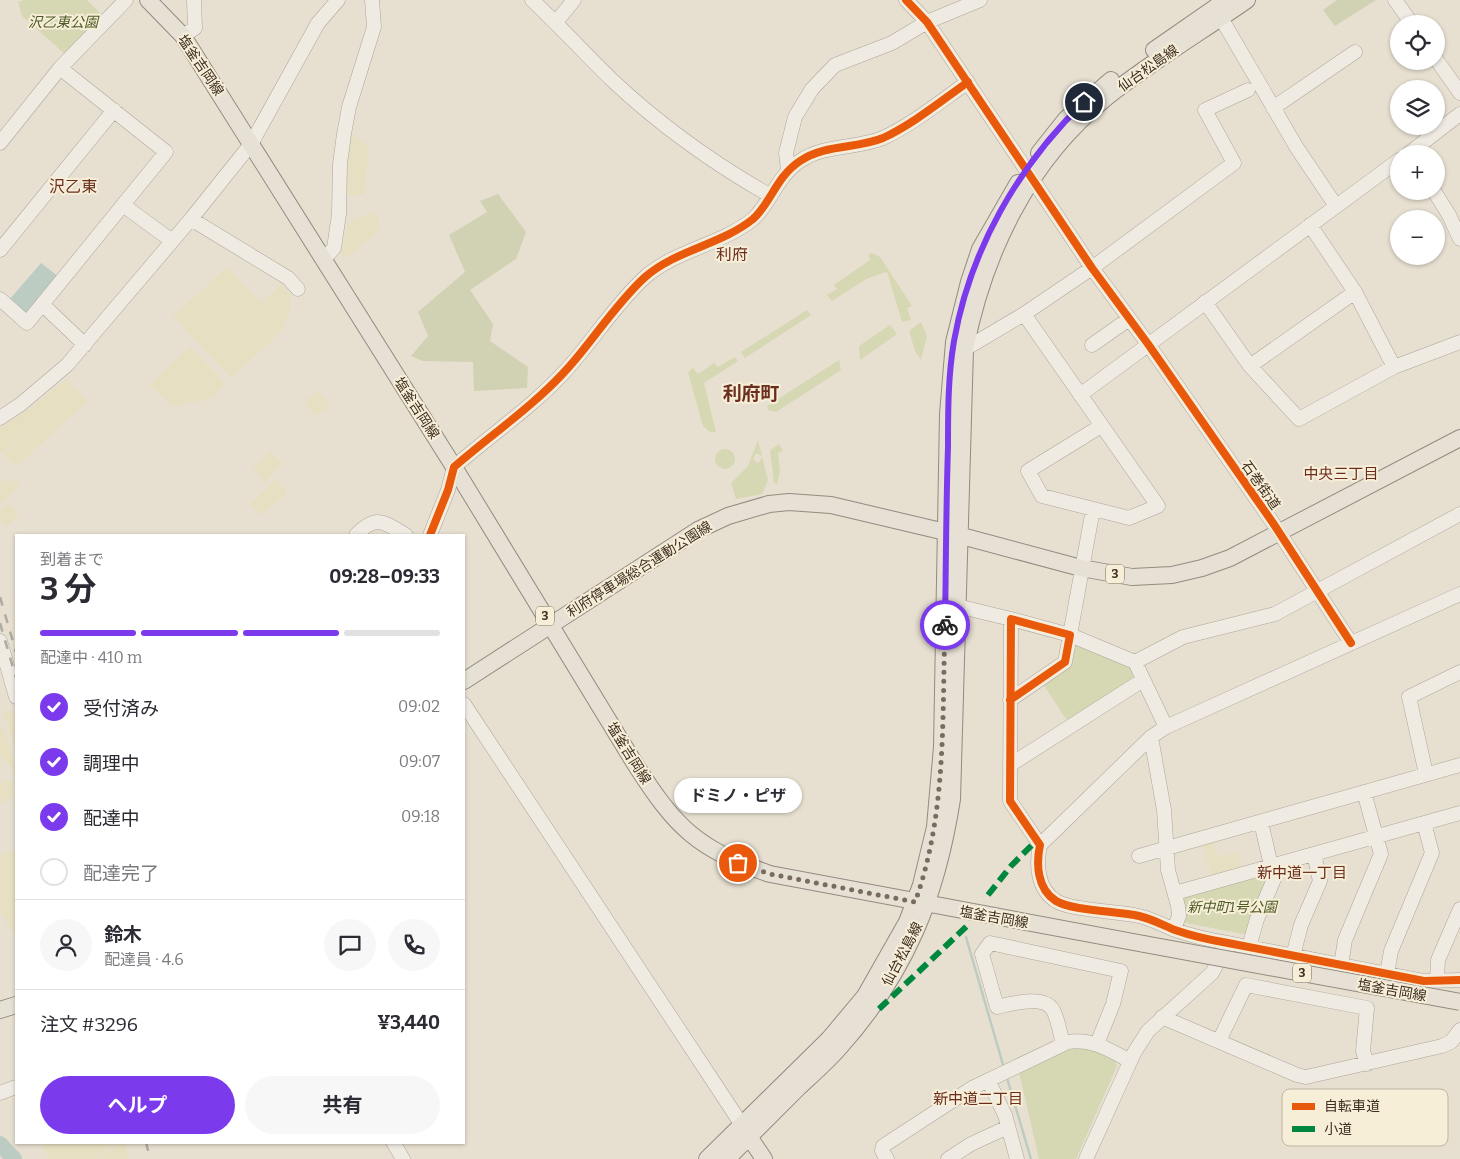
<!DOCTYPE html>
<html lang="ja">
<head>
<meta charset="utf-8">
<style>
  :root { --surface:#fff; --page:#f7f7f7; --text:#2b2b33; --muted:#7c7c81; --line:#e1e1e2; --accent:#7c3aed }
  body { margin:0; font-family:Bitter,"Noto Sans JP",serif; background:var(--page); color:var(--text); height:100vh; display:flex; flex-direction:column; font-size:19px; white-space:nowrap }
  * { box-sizing:border-box; margin:0 }
  p { font-size:16px; color:var(--muted) }
  .icon { flex:none; width:28px; height:28px; fill:none; stroke:currentColor; stroke-width:2; stroke-linecap:round; stroke-linejoin:round }
  .map { position:relative; flex:1; overflow:hidden }
  .sheet { position:absolute; left:15px; top:534px; width:450px; height:610px; display:flex; flex-direction:column; background:var(--surface); border-radius:0px; box-shadow:0 1px 4px #0004 }
  .sheet>* { flex:none }
  .fabs { position:absolute; left:1390px; top:15px; display:grid; gap:10px }
  .fabs a { display:grid; place-items:center; width:55px; height:55px; border-radius:50%; background:var(--surface); box-shadow:0 1px 4px #0004; font-size:25px }
  .pin { position:absolute; display:grid; place-items:center; width:42px; height:42px; color:#fff; margin:-21px; border:2px solid #fff; border-radius:50%; box-shadow:0 1px 5px #0007 }
  .courier { position:absolute; display:grid; place-items:center; width:50px; height:50px; margin:-25px; border:4px solid #7c3aed; border-radius:50%; background:#fff; color:#222; box-shadow:0 1px 6px #0007 }
  .bubble { position:absolute; height:35px; border-radius:18px; background:var(--surface); box-shadow:0 1px 4px #0004; font-size:16px; font-weight:700; line-height:35px; text-align:center }
  .head em { font-style:normal; font-weight:700 }
  .head div { display:flex; flex-direction:column-reverse }
  .head { display:flex; align-items:center; justify-content:space-between; height:85px; padding:0 25px }
  h1 { font-size:32px; font-weight:700; line-height:38px }
  .bar { display:grid; grid-template-columns:repeat(4,1fr); gap:8px 5px; align-content:center; height:60px; padding:0 25px }
  .bar i { height:6px; border-radius:4px; background:var(--line) }
  .bar .selected { background:var(--accent) }
  .bar p { grid-column:span 4 }
  .line { display:flex; align-items:center; gap:12px; padding:0 25px; border-top:1px solid var(--line) }
  .line div { flex:1 }
  .round { display:grid; place-items:center; flex:none; width:52px; height:52px; border-radius:26px; background:var(--page) }
  ol { padding:0 25px; list-style:none }
  li { display:flex; align-items:center; gap:15px; height:55px }
  li p { margin-inline-start:auto }
  li .icon { padding:5px; border-radius:50%; background:var(--accent); color:#fff; stroke-width:4 }
  li:last-child { color:var(--muted) }
  li i { width:28px; height:28px; border:2px solid var(--line); border-radius:50% }
  .primary-button { display:flex; gap:10px; margin-top:auto; padding:10px 25px }
  .primary-button a { flex:1; height:58px; border-radius:30px; background:var(--accent); color:#fff; font-size:20px; font-weight:700; line-height:58px; text-align:center }
  .primary-button a+a { background:var(--page); color:var(--text) }
  .map>svg:first-child { display:block }
  .farmland { fill:#e6dfc2 }
  .green { fill:#d6d7b3 }
  .cemetery { fill:#d1d1b3 }
  .water { fill:#bcccc2 }
  .lines { fill:none; stroke-linecap:round; stroke-linejoin:round }
  .stream { stroke:#bcccc2; stroke-width:2.5 }
  .river { stroke:#bcccc2; stroke-width:16 }
  .minor-casing { stroke:#ada599; stroke-width:15 }
  .major-casing { stroke:#928b80; stroke-width:18 }
  .minor { stroke:#efebe3; stroke-width:14 }
  .major { stroke:#e6e1d4; stroke-width:16 }
  .rail { stroke:#afaaa2; stroke-width:2.5; stroke-dasharray:9 9; stroke-linecap:butt }
  .major-bridge-casing { stroke:#928b80; stroke-width:18; stroke-linecap:butt }
  .major-bridge { stroke:#e6e1d4; stroke-width:16 }
  .quiet { stroke:#00873e; stroke-width:6; stroke-dasharray:12 6; stroke-linecap:butt }
  .cycleway-casing { stroke:#f7eed8; stroke-width:11 }
  .cycleway { stroke:#e8590c; stroke-width:8 }
  .done { stroke:#786c5e; stroke-width:5; stroke-dasharray:0 9 }
  .route { stroke:#7c3aed; stroke-width:6 }
  .labels { text-anchor:middle; stroke-width:4; stroke-linejoin:round; paint-order:stroke }
  .shield { fill:#f7eed8; stroke:#756857; stroke-width:1 }
  .shield-label { font-size:12px; font-weight:bold; fill:#3d2e20 }
  .park-label { font-size:14px; font-style:italic; fill:#4d5a26; stroke:#f7eed8 }
  .street-label { font-size:14px; fill:#3d2e20; stroke:#f7eed8 }
  .neighbourhood-label { font-size:15px; fill:#6b2e1e; stroke:#f7eed8 }
  .quarter-label { font-size:16px; fill:#6b2e1e; stroke:#f7eed8 }
  .district-label { font-size:19px; font-weight:bold; fill:#6b2e1e; stroke:#f7eed8 }
  .key { fill:#f7eed8; stroke:#bfb4a1; stroke-width:1 }
  .key-label { font-size:14px; fill:#3d2e20 }
</style>
</head>
<body>
<div class="map">
<svg width="1460" height="1159" viewBox="0 0 1460 1159">
  <rect width="100%" height="100%" fill="#e7e0d1"/>
  <path class="farmland" d="M349,134L369,146L364,195L346,194Z
    M375,211L381,228L346,259L341,253L347,226L354,219Z
    M227,267L261,302L282,284L290,294L291,298V305L282,331L231,378L173,316Z
    M190,346L225,383L214,397L173,407L150,385Z
    M67,379L75,388L3,453L0,450V428L32,406Z
    M76,388L88,401L16,467L4,454Z
    M319,390L330,405L315,416L304,402Z
    M271,451L282,464L265,482L253,469Z
    M5,478L9,483L14,479L20,486L0,504V483Z
    M276,479L288,493L260,515L249,505Z
    M8,503L19,515L6,527L0,520V510Z
    M12,710L14,714L16,713V757L8,725L2,714Z
    M0,727L5,731L16,773L0,756Z
    M9,779L13,782V797L0,803V783Z
    M1213,839L1218,857L1237,852L1242,870L1212,878L1202,843Z
    M16,851V938L0,913V854Z
    M47,1143V1142L117,1143L92,1159H50L40,1147Z
    M120,1143H126L129,1159H95Z"/>
  <path class="green" d="M24,0H87L101,14L65,54L22,16L18,2Z
    M872,253L880,257L912,306L907,308L911,320L902,322L887,272L868,278L832,301L827,295L837,289L834,285L870,260L868,255Z
    M807,310L811,315L745,358L741,352Z
    M921,322L927,336L921,360L915,351L909,331Z
    M890,325L897,334L860,360L859,346Z
    M735,357L738,361L704,383L716,432H710L703,426L688,372L693,368L698,374L714,363L718,367Z
    M839,360L841,370L776,412L768,410L767,406Z
    M758,440L762,456L756,453L753,460L759,463L762,457L768,480L762,494L736,499L731,483L748,466Z
    M779,444L783,450L778,453L780,471L777,484L774,483L770,450Z
    M715 459a10 10 0 1 1 20 0a10 10 0 1 1-20 0Z
    M1074,643L1130,667L1135,678L1068,722L1043,684Z
    M1264,873L1270,876L1250,930L1243,934L1186,923C1181,915 1180,903 1185,895Z
    M1074,1046H1084L1113,1057L1117,1066L1076,1159H1039L1019,1072Z"/>
  <path class="cemetery" d="M1337,0H1376L1335,26L1323,10Z
    M498,194L526,232L516,259L470,290L493,324L490,341L528,367L527,388L474,391L473,362L423,361L411,356L428,336L418,312L465,272L449,235L487,212L480,201Z"/>
  <path class="water" d="M41,263L59,277L26,314L9,300Z"/>
  <g class="lines">
    <path class="stream" d="M966,937L1004,1068
      M1007,1078L1031,1159"/>
    <path class="river" d="M0,1144L14,1159"/>
    <defs>
      <path id="minor" d="M532,0C560,26 585,54 613,81C660,125 713,163 769,195
        M906,0L927,22L1092,268L1148,344L1273,523L1351,643
        M1395,0L1412,24
        M1221,18L1297,148L1336,206
        M556,22L574,0
        M183,36L195,28L194,0
        M1436,59L1460,93
        M1273,108L1355,52
        M0,143L60,68L126,0
        M1408,154L1460,114
        M788,170L786,153L795,117L812,89L835,65L892,43L927,22L980,0
        M1434,191L1449,215L1460,239
        M123,205L172,241
        M191,219L288,278L298,289
        M1310,225L1355,292L1394,367
        M0,250L114,110
        M323,260L334,248L339,214L340,164L344,134L349,107L374,27L372,0
        M0,299L27,323L166,152L60,68
        M1205,302L1250,366L1299,419L1394,367L1460,342
        M42,304L85,345
        M1024,314L1158,506L1129,518L1042,496L1028,471L1101,426
        M1092,345L1129,319
        M965,349L1024,314L1092,268L1234,163L1205,110L1248,90
        M1250,366L1355,292
        M1080,395L1399,160
        M0,418L21,404L67,365L191,219L251,144L318,23L338,0
        M1093,509L1070,635L1135,662
        M356,535C377,514 383,522 406,535
        M430,535L448,490L454,467C492,434 535,405 568,368C594,339 615,305 644,278C675,250 721,245 753,219C771,203 776,177 800,161C825,144 856,149 883,138C913,124 941,101 968,82
        M957,606L1011,619
        M0,641L16,697
        M1010,700L1065,662L1070,635L1011,619L1010,801L1040,845C1036,864 1037,889 1056,901C1073,911 1118,911 1139,916C1152,919 1163,925 1175,930C1192,936 1210,940 1228,943L1424,981L1460,980
        M464,704L742,1125
        M1166,727L1135,662L1183,637L1275,614L1460,514
        M1151,737L1164,810L1168,870L1178,906L1179,916L1174,929
        M1010,765L1143,680
        M1426,774L1409,697L1460,672
        M1040,845L1151,737L1166,727L1460,594
        M1139,856L1460,765
        M1175,893L1460,813
        M1249,947L1257,919L1274,879L1261,822
        M1293,956L1301,925L1320,881L1314,854
        M1341,965L1345,940L1381,854L1364,792
        M1387,974L1391,951L1432,853L1424,823
        M1437,980L1438,960L1460,909
        M1162,1017L1297,1075L1306,1077L1442,1046L1451,1042L1460,1030
        M1219,1041L1246,985L1367,1008L1363,1051L1367,1064
        M1063,1044C1060,1033 1058,1019 1053,1010C1044,994 1010,1004 997,1007L982,954L990,943L1121,971L1113,1004L1097,1044
        M988,1080L1005,1115L1017,1159
        M0,1093L16,1087
        M393,1142L403,1159
        M887,1159L882,1151L883,1146L972,1088L1068,1042C1091,1038 1110,1050 1130,1061
        M948,1159L971,1144L1008,1127
        M1086,1159L1134,1053L1148,1031L1212,973L1224,951"/>
      <path id="major" d="M148,0L183,36L454,467L635,764C676,828 697,849 770,874L1144,944
        M1154,50L1226,0
        M1039,153L1066,119L1111,80
        M464,681L698,530L728,516L769,504L789,502L831,505L958,535L1081,568L1132,577L1172,575L1202,568L1230,558L1460,438
        M0,1010L16,1005
        M744,1129L764,1159
        M707,1159L829,1039L865,996L907,922L921,885L935,827L942,747L948,414L954,342L969,282L980,249L1018,183
        M727,1159C751,1135 775,1111 799,1087C813,1074 828,1061 840,1047C906,973 937,896 952,799L965,349C984,253 1028,160 1107,97C1151,62 1201,32 1247,0"/>
    </defs>
    <use href="#minor" class="minor-casing"/>
    <use href="#major" class="major-casing"/>
    <use href="#minor" class="minor"/>
    <use href="#major" class="major"/>
    <path class="rail" d="M0,597L16,652
      M0,623L16,678
      M146,1142L150,1159"/>
    <defs>
      <path id="major-bridge" d="M1144,944L1460,1002"/>
    </defs>
    <use href="#major-bridge" class="major-bridge-casing"/>
    <use href="#major-bridge" class="major-bridge"/>
    <path class="quiet" d="M988,895L1011,866L1037,840
      M879,1009L967,926"/>
    <defs>
      <path id="cycleway" d="M906,0L927,22L1092,268L1148,344L1273,523L1351,643
        M430,535L448,490L454,467C492,434 535,405 568,368C594,339 615,305 644,278C675,250 721,245 753,219C771,203 776,177 800,161C825,144 856,149 883,138C913,124 941,101 968,82
        M1010,700L1065,662L1070,635L1011,619L1010,801L1040,845C1036,864 1037,889 1056,901C1073,911 1118,911 1139,916C1152,919 1163,925 1175,930C1192,936 1210,940 1228,943L1424,981L1460,980"/>
    </defs>
    <use href="#cycleway" class="cycleway-casing"/>
    <use href="#cycleway" class="cycleway"/>
  </g>
  <g class="lines">
    <path class="done" d="M738,863L770,874L915,902C947,814 942,717 945,625"/>
    <path class="route" d="M945,625C946,566 946,506 948,447C948,411 948,376 954,341C970,250 1018,166 1084,102"/>
  </g>
  <g class="labels">
    <g class="shield">
      <rect x="1106" y="564.5" width="18" height="19" rx="4"/>
      <rect x="536" y="606.5" width="18" height="19" rx="4"/>
      <rect x="1293" y="963.5" width="18" height="19" rx="4"/>
    </g>
    <g class="shield-label">
      <text x="1115" y="578">3</text>
      <text x="545" y="620">3</text>
      <text x="1302" y="977">3</text>
    </g>
    <g class="park-label">
      <text x="63" y="27">沢乙東公園</text>
      <text x="1232" y="912">新中町1号公園</text>
    </g>
    <g class="street-label">
      <text transform="translate(201 65) rotate(56)" y="5">塩釜吉岡線</text>
      <text transform="translate(1148 68) rotate(-35)" y="5">仙台松島線</text>
      <text transform="translate(417 408) rotate(57)" y="5">塩釜吉岡線</text>
      <text transform="translate(1261 485) rotate(55)" y="5">石巻街道</text>
      <text transform="translate(639 569) rotate(-32)" y="5">利府停車場総合運動公園線</text>
      <text transform="translate(629 753) rotate(58)" y="5">塩釜吉岡線</text>
      <text transform="translate(994 917) rotate(10)" y="5">塩釜吉岡線</text>
      <text transform="translate(902 954) rotate(-62)" y="5">仙台松島線</text>
      <text transform="translate(1392 990) rotate(10)" y="5">塩釜吉岡線</text>
    </g>
    <g class="neighbourhood-label">
      <text x="1341" y="479">中央三丁目</text>
      <text x="1302" y="878">新中道一丁目</text>
      <text x="978" y="1104">新中道二丁目</text>
    </g>
    <g class="quarter-label">
      <text x="73" y="192">沢乙東</text>
      <text x="732" y="260">利府</text>
    </g>
    <g class="district-label">
      <text x="751" y="400">利府町</text>
    </g>
  </g>
  <rect x="1282" y="1089" width="166" height="57" rx="8" class="key"/>
  <rect x="1292" y="1103" width="23" height="7" fill="#e8590c"/>
  <rect x="1292" y="1126" width="23" height="6" fill="#00873e"/>
  <g class="key-label">
    <text x="1324" y="1111">自転車道</text>
    <text x="1324" y="1134">小道</text>
  </g>
</svg>
<div class="fabs">
<a><svg class="icon" aria-label="locate" viewBox="0 0 24 24"><circle cx="12" cy="12" r="6"/><path d="M12 2v4M12 18v4M2 12h4M18 12h4"/></svg></a>
<a><svg class="icon" aria-label="layers" viewBox="0 0 24 24"><path d="M12 4l9 5-9 5-9-5zM3 14l9 5 9-5"/></svg></a>
<a>+</a>
<a>−</a>
</div>
<div class="pin" style="left:738px;top:863px;background:#ea580c"><svg class="icon" aria-label="bag" viewBox="0 0 24 24"><path d="M5 8h14l-1 12H6zM9 8a3 3 0 0 1 6 0"/></svg></div>
<div class="pin" style="left:1084px;top:102px;background:#1f2937"><svg class="icon" aria-label="home" viewBox="0 0 24 24"><path d="M3 11l9-7 9 7M6 9v11h12V9"/></svg></div>
<div class="courier" style="left:945px;top:625px"><svg class="icon" aria-label="bike" viewBox="0 0 24 24"><circle cx="6" cy="16" r="4"/><circle cx="18" cy="16" r="4"/><path d="M6 16l4-8h5l3 8M10 8l3 8H6M13 5h3"/></svg></div>
<div class="bubble" style="left:674px;top:778px;width:128px">ドミノ・ピザ</div>
<section class="sheet">
<div class="head"><div><h1>3 分</h1><p>到着まで</p></div><em>09:28–09:33</em></div>
<div class="bar"><i class="selected"></i><i class="selected"></i><i class="selected"></i><i></i><p>配達中 · 410 m</p></div>
<ol>
<li><svg class="icon" aria-label="check" viewBox="0 0 24 24"><path d="M5 12l5 5 9-10"/></svg>受付済み<p>09:02</p></li>
<li><svg class="icon" aria-label="check" viewBox="0 0 24 24"><path d="M5 12l5 5 9-10"/></svg>調理中<p>09:07</p></li>
<li><svg class="icon" aria-label="check" viewBox="0 0 24 24"><path d="M5 12l5 5 9-10"/></svg>配達中<p>09:18</p></li>
<li><i></i>配達完了</li>
</ol>
<div class="line" style="height:90px"><a class="round"><svg class="icon" aria-label="person" viewBox="0 0 24 24"><circle cx="12" cy="8" r="4"/><path d="M4 21q1-7 8-7t8 7"/></svg></a><div><b>鈴木</b><p>配達員 · 4.6</p></div><a class="round"><svg class="icon" aria-label="chat" viewBox="0 0 24 24"><path d="M4 5h16v11H9l-5 4z"/></svg></a><a class="round"><svg class="icon" aria-label="phone" viewBox="0 0 24 24"><path d="M5 4h4l2 5-3 2q2 4 5 5l2-3 5 2v4C11 20 4 13 5 4z"/></svg></a></div>
<div class="line" style="height:65px"><div>注文 #3296</div><b>¥3,440</b></div>
<div class="primary-button"><a>ヘルプ</a><a>共有</a></div>
</section>
</div>
</body>
</html>
